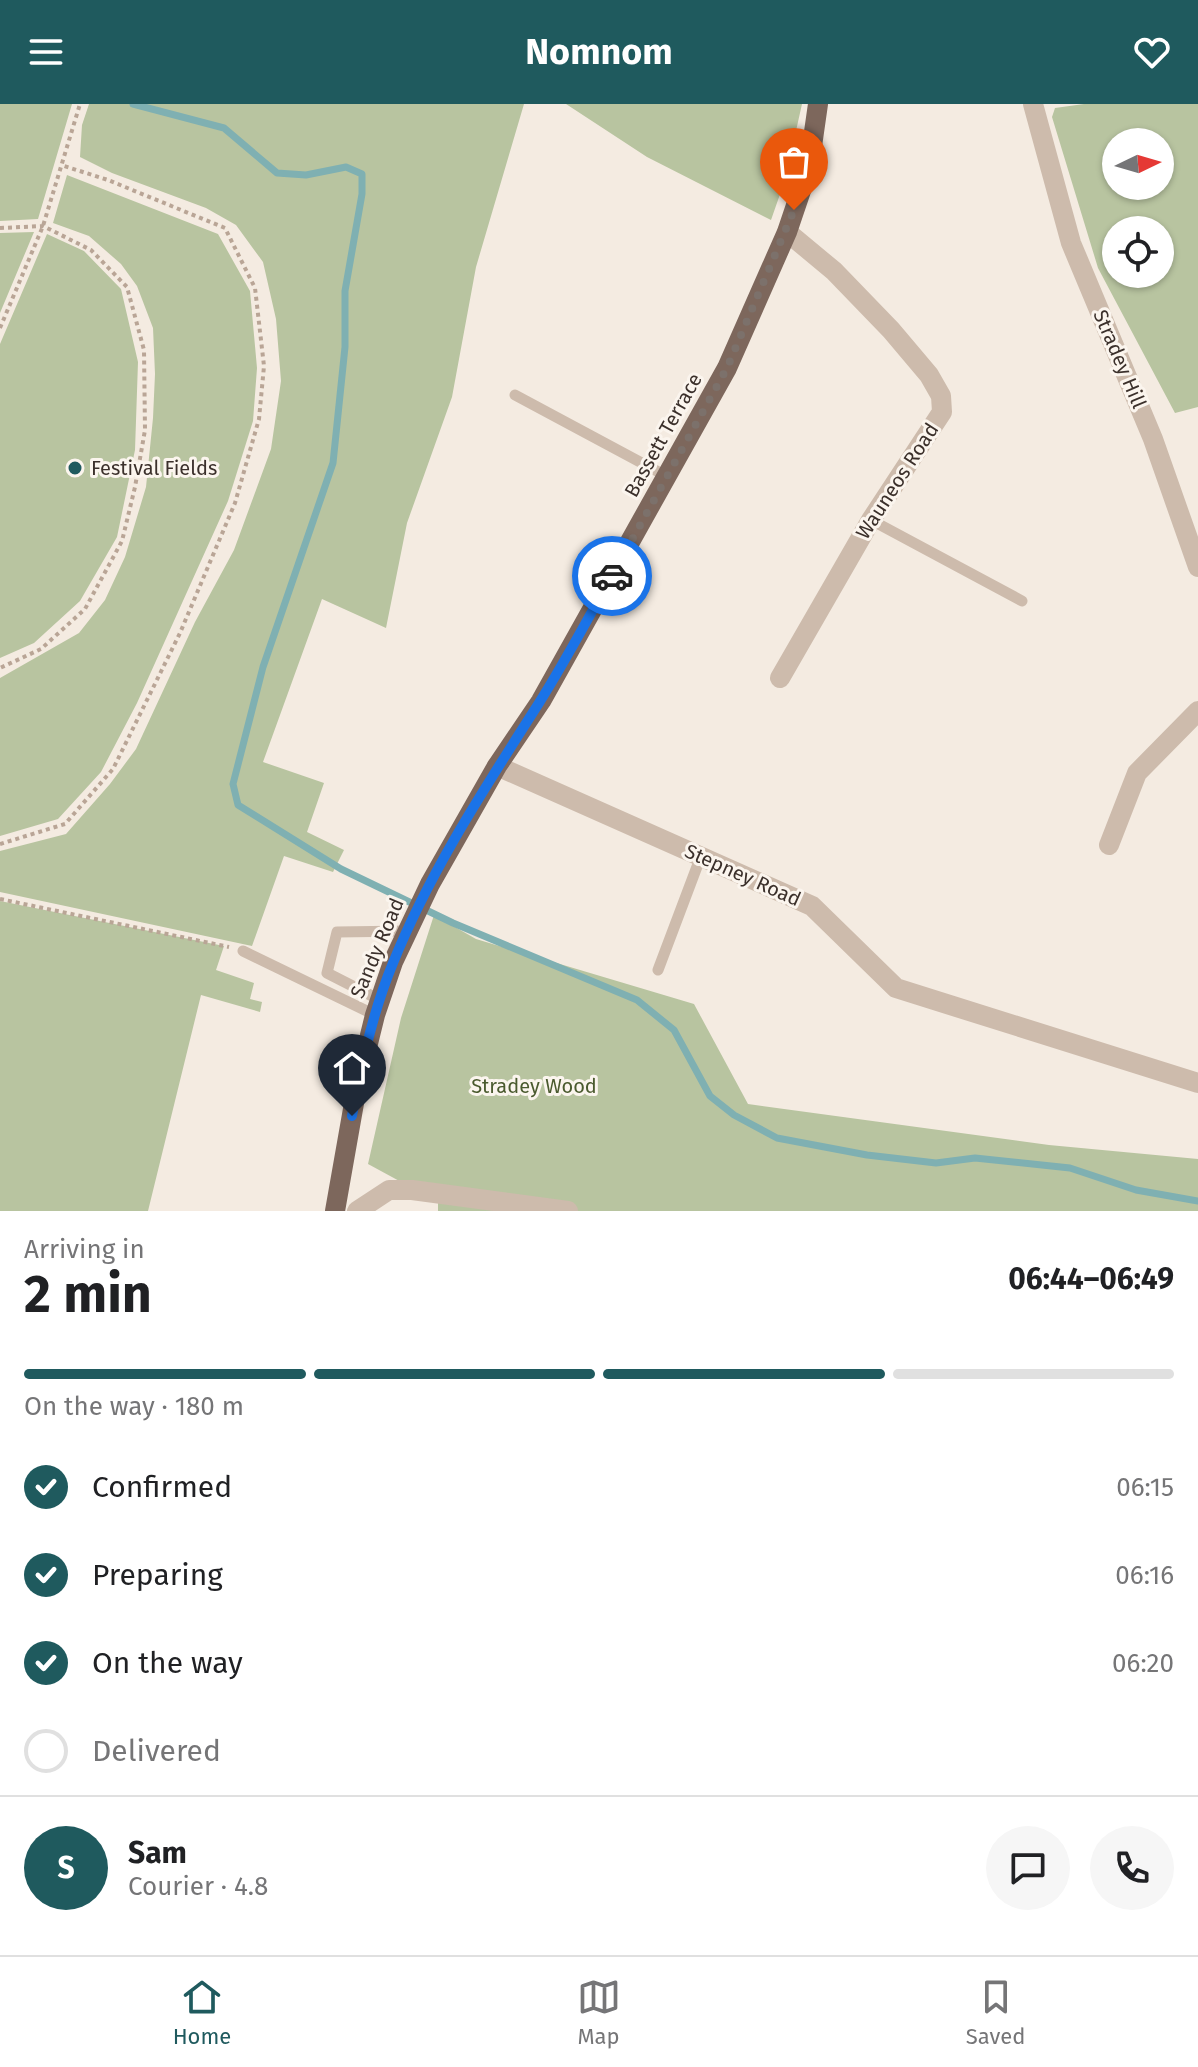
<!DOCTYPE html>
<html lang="en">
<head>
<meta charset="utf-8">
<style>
  :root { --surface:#fff; --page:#f6f6f6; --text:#202124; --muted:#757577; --line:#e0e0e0; --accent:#1f5a5e }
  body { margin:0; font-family:"Fira Sans",sans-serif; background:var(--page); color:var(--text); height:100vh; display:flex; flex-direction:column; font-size:30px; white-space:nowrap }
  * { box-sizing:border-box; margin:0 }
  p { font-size:26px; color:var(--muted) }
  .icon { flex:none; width:44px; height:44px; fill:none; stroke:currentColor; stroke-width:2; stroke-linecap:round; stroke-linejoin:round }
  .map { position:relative; height:1107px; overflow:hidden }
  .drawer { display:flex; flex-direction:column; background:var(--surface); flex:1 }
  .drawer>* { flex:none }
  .needle { width:52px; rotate:85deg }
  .tools { position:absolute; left:1102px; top:24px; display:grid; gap:16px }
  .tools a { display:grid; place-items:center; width:72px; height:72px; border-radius:50%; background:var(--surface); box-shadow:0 2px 6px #0004; font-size:40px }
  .pin { position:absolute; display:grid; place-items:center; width:68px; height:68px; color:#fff; margin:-82px -34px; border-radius:50% 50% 50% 0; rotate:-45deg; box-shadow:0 0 8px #0007 }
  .pin .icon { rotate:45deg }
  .courier { position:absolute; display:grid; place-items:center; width:80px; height:80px; margin:-40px; border:6px solid #1a73e8; border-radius:50%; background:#fff; color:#222; box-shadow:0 2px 10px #0007 }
  .head em { font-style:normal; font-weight:700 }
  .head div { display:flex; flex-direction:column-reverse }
  .head { display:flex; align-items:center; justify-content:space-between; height:136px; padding:0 24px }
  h1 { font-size:52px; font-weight:700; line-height:60px }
  .bar { display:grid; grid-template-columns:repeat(4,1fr); gap:12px 8px; align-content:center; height:96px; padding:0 24px }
  .bar i { height:10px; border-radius:6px; background:var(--line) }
  .bar .selected { background:var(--accent) }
  .bar p { grid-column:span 4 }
  .line { display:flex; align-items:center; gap:20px; padding:0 24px; border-top:2px solid var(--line) }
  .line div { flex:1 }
  .round { display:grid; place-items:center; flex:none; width:84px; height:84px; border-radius:42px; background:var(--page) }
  ol { padding:0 24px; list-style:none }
  li { display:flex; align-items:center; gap:24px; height:88px }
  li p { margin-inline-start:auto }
  li .icon { padding:8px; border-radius:50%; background:var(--accent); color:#fff; stroke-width:4 }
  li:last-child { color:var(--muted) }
  li i { width:44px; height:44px; border:4px solid var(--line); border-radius:50% }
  header { display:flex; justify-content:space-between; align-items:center; height:104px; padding:0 24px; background:var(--accent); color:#fff; font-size:36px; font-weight:700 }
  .dock { display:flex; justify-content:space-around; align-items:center; height:112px; border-top:2px solid var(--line); background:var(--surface); font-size:22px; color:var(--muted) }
  .dock a { display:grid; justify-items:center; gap:4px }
  .dock .selected { color:var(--accent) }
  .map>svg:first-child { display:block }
  .green { fill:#b8c4a0; fill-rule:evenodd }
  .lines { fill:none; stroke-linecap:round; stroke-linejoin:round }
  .stream { stroke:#7fb0b2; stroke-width:7 }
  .path { stroke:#b9a596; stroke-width:4; stroke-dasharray:4 4; stroke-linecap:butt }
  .lane { stroke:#cdbbac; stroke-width:11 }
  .street { stroke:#cdbbac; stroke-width:20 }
  .primary { stroke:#7d675c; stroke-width:20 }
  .done { stroke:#7c716b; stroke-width:8; stroke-dasharray:0 14.4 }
  .route { stroke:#1a73e8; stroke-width:10 }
  .poi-dot { fill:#1f5a5e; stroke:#fbf5ee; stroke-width:3 }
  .labels { text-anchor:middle; stroke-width:6; stroke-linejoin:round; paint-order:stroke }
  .street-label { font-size:20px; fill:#3b302b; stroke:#fbf5ee }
  .poi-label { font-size:20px; fill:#3b302b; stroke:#fbf5ee; text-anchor:start }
  .park-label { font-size:20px; fill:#4a5a2e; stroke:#fbf5ee }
</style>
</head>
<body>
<header><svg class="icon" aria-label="menu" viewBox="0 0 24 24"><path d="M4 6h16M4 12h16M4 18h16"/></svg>Nomnom<svg class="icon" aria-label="heart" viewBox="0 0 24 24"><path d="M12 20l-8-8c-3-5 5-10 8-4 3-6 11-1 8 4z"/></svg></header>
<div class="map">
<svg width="1198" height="1107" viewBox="0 0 1198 1107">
  <rect width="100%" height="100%" fill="#f4ebe1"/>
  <path class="green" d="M0,0H72L38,115L0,117Z
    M89,0H524L476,163L452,293L407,419L386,524L322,495L263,658L324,679L307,728L344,746L333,768L284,752L252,842L0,788V747L66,730L110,680L136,645L195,518L234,446L271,345L281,277L276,215L263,158L236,121L206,104L112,69L80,53L82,21Z
    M566,0H802L785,76L771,116L647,53Z
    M1084,0H1198V303L1175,309L1098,164L1052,13L1055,4ZM1116,38H1160V82H1116ZM1116,126H1160V170H1116Z
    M67,71L218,130L250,187L257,264L253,317L228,397L137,599L101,668L58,715L0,732V574L79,529L105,496L125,453L146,383L153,314L155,270L153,224L137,182L121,160L89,132L53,119Z
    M34,128L0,209V129Z
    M47,130L84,147L121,185L138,258L135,346L117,433L80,497L34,539L0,554V240Z
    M0,797L224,842L216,866L254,879L250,895L262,898L260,908L201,891L148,1107H0Z
    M434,811L476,835L694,900L748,1000L1049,1041L1198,1055V1107H438V1098L368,1060L401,914Z"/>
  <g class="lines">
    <path class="stream" d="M133,0L224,24L277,69L306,71L346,63L362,70V90L345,187V243L333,359L263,563L233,680L238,701L341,765L453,819L637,896L674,926L710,992L734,1011L777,1034L867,1051L936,1059L975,1054L1070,1064L1136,1086L1198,1097"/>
    <path class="path" d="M0,124L43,122L91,146L127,183L144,246L145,326L135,383L122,437L85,505L41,545L0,564
      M0,224L43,122L80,0
      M0,740L65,720L113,665L180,529L235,399L259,315L264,262L255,184L225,124L108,76L61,61
      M0,795L229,843"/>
    <path class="lane" d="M515,291L668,373
      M871,416L1022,497
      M243,847L375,911
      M658,866L701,752
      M380,896L327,869L337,828L408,827"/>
    <path class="street" d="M1033,0L1071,139L1153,335L1198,463
      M780,574L871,416L942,308L941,292L929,271L891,226L834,167L787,128
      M497,662L812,802L896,884L1198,979
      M1109,741L1137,669L1198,607
      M357,1107L389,1086H412L568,1107"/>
    <path class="primary" d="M335,1107L356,988L375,911L393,858L430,780L497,662L541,597L727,264L787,128L809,63L818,0"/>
  </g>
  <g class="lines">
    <path class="done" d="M612,472L727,264L794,106"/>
    <path class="route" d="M352,1012C361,960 373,907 393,859C430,767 486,682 539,599C565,558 588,514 612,472"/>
  </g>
  <circle class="poi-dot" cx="75" cy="364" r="8"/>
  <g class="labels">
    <g class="street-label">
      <text transform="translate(1120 255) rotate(67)" y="7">Stradey Hill</text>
      <text transform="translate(663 331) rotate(-61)" y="7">Bassett Terrace</text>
      <text transform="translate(897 377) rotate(-57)" y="7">Wauneos Road</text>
      <text transform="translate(743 771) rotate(24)" y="7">Stepney Road</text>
      <text transform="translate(377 844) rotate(-67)" y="7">Sandy Road</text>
    </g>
    <g class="poi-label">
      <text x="91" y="371">Festival Fields</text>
    </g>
    <g class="park-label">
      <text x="534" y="989">Stradey Wood</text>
    </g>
  </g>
</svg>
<div class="tools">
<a><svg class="needle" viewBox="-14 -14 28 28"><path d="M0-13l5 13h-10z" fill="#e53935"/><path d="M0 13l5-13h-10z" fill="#757577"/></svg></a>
<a><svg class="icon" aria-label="locate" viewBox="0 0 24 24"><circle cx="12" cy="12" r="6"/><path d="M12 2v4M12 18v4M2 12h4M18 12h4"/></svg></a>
</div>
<div class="pin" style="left:794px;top:106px;background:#ea580c"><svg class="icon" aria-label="bag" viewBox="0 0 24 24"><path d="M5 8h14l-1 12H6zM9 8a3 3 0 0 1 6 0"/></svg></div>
<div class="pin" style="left:352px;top:1012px;background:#1f2937"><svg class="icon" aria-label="home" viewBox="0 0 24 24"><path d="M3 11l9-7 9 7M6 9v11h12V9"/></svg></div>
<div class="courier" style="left:612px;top:472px"><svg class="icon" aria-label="car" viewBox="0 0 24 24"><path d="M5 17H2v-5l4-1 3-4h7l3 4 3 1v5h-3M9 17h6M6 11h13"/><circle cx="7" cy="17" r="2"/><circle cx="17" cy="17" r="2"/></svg></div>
</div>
<section class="drawer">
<div class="head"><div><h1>2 min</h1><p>Arriving in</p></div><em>06:44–06:49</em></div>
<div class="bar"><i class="selected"></i><i class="selected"></i><i class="selected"></i><i></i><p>On the way · 180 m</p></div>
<ol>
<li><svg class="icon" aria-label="check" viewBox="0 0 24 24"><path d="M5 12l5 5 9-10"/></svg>Confirmed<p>06:15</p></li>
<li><svg class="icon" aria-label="check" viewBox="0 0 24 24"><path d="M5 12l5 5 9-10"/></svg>Preparing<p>06:16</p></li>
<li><svg class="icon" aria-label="check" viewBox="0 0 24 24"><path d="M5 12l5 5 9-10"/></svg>On the way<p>06:20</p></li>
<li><i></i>Delivered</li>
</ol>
<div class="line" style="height:144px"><b class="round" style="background:var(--accent);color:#fff">S</b><div><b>Sam</b><p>Courier · 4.8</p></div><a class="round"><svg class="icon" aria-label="chat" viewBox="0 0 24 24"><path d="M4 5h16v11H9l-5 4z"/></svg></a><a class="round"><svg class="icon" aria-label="phone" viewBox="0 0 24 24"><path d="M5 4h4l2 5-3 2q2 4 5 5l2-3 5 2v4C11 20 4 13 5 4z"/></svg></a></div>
</section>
<nav class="dock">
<a class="selected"><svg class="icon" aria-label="home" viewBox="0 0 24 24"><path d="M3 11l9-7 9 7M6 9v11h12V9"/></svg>Home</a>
<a><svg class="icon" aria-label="map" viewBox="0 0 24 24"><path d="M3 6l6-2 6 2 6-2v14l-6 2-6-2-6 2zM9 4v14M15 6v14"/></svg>Map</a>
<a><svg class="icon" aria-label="saved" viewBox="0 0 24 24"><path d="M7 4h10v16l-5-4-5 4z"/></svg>Saved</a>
</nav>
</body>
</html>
